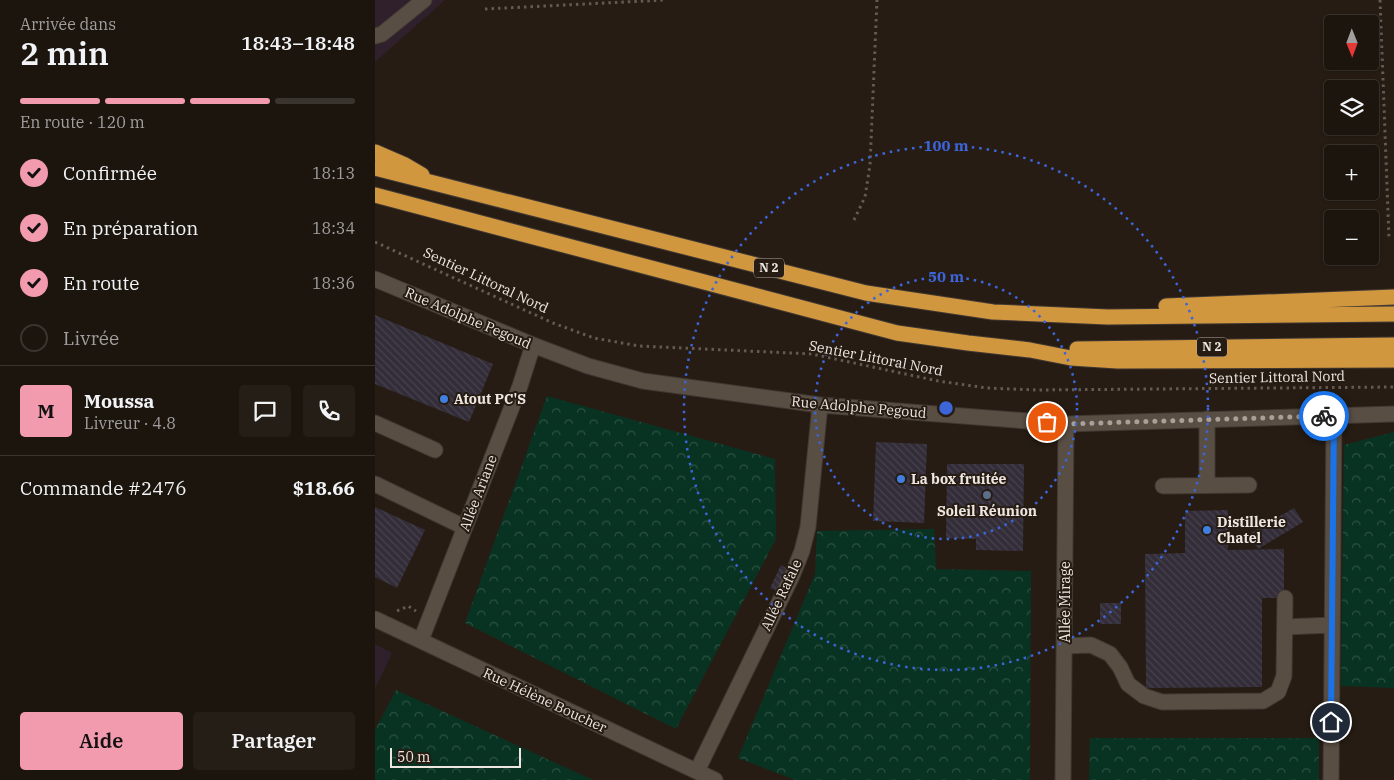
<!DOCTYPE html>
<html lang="fr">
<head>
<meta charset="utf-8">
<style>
  :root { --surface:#1c150e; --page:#251e17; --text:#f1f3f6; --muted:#a09f9e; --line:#3a342e; --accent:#f29aae }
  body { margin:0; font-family:"IBM Plex Serif",serif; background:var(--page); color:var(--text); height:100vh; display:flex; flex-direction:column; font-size:19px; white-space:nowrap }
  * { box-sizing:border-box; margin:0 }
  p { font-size:16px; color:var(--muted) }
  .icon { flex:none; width:28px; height:28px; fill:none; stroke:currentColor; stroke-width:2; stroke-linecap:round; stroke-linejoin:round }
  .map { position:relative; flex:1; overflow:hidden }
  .details { display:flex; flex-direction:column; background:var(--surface); width:375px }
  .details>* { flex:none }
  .needle { width:32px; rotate:179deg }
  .fabs { position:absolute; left:949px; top:15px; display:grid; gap:10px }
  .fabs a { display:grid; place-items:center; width:55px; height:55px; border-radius:5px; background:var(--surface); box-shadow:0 1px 4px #0004,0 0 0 1px var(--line); font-size:25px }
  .scale { position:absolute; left:15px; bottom:12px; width:131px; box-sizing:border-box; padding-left:5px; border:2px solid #eee7e1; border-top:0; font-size:14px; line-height:18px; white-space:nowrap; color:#eee7e1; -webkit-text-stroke:4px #261c13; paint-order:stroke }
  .pin { position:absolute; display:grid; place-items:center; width:42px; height:42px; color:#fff; margin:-21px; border:2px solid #fff; border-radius:50%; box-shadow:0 1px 5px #0007 }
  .courier { position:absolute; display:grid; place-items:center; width:50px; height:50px; margin:-25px; border:4px solid #1a73e8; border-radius:50%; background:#fff; color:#222; box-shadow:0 1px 6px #0007 }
  .headline em { font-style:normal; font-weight:600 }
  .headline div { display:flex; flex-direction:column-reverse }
  .headline { display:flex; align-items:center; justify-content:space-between; height:85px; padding:0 20px }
  h1 { font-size:32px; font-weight:600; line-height:38px }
  .bar { display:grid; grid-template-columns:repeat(4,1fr); gap:8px 5px; align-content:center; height:60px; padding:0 20px }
  .bar i { height:6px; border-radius:4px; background:var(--line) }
  .bar .selected { background:var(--accent) }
  .bar p { grid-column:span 4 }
  .line { display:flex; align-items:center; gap:12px; padding:0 20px; border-top:1px solid var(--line) }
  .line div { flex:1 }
  .round { display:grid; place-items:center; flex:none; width:52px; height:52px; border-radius:5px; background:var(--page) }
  ol { padding:0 20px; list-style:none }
  li { display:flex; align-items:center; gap:15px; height:55px }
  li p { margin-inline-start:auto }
  li .icon { padding:5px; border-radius:50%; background:var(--accent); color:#111; stroke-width:4 }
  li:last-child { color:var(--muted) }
  li i { width:28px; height:28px; border:2px solid var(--line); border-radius:50% }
  .action { display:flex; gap:10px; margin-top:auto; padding:10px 20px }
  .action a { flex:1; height:58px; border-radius:5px; background:var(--accent); color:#111; font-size:20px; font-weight:600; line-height:58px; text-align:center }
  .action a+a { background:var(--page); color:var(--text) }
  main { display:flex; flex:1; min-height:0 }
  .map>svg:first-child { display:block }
  .commercial { fill:#2f202c }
  .forest { fill:url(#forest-crowns) }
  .building { fill:url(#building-back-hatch) }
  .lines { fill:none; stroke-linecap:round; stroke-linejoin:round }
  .minor-casing { stroke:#403833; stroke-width:17 }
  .highway-casing { stroke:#403833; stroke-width:17 }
  .path { stroke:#635a52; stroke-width:3; stroke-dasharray:2.5 4; stroke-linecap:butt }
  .minor { stroke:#594e43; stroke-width:15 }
  .highway { stroke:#d1973e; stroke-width:15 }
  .done { stroke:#a8a099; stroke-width:5; stroke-dasharray:0 9 }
  .route { stroke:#1a73e8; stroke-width:6 }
  .ring { fill:none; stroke:#3c65d9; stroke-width:2.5; stroke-dasharray:2.5 5 }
  .shop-dot { fill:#3f7fe0; stroke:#261c13; stroke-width:2 }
  .service-dot { fill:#5c6f8a; stroke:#261c13; stroke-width:2 }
  .labels { text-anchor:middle; stroke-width:4; stroke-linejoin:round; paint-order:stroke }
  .shield { fill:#261c13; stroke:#b2aaa3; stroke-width:1 }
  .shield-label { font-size:12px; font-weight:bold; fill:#eee7e1 }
  .street-label { font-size:14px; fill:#eee7e1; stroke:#261c13 }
  .poi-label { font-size:14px; font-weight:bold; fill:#eee7e1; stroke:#261c13; text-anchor:start }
  .centre { fill:#3c65d9; stroke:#261c13; stroke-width:2.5 }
  .ring-label { font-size:15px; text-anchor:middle; font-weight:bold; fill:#3c65d9; stroke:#261c13; stroke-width:4; stroke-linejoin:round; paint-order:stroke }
</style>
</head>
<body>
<main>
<section class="details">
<div class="headline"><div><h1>2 min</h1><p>Arrivée dans</p></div><em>18:43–18:48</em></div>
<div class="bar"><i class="selected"></i><i class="selected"></i><i class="selected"></i><i></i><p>En route · 120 m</p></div>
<ol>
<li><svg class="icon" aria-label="check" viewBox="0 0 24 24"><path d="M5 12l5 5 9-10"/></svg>Confirmée<p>18:13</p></li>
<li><svg class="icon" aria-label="check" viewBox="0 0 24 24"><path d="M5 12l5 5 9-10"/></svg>En préparation<p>18:34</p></li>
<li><svg class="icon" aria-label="check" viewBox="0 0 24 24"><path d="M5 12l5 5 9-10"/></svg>En route<p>18:36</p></li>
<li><i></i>Livrée</li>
</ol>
<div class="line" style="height:90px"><b class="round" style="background:var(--accent);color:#111">M</b><div><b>Moussa</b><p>Livreur · 4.8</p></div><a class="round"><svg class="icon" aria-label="chat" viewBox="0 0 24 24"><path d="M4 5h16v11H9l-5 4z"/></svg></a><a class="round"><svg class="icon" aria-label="phone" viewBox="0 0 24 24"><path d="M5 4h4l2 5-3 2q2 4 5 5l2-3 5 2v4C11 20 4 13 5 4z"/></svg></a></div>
<div class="line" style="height:65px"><div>Commande #2476</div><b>$18.66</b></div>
<div class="action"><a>Aide</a><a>Partager</a></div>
</section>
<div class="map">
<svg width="1019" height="780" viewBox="0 0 1019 780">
  <defs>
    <pattern id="forest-crowns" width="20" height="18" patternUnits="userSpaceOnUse" patternTransform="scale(1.25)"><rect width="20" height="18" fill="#083322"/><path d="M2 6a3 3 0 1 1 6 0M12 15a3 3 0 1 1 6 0" fill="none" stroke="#2c5142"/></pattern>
    <pattern id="building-back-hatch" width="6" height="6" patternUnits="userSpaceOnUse" patternTransform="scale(1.25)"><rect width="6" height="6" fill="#332d39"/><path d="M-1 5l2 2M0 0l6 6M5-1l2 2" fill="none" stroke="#47414c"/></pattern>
  </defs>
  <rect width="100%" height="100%" fill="#261c13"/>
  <path class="commercial" d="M0,0H70L0,62Z
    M0,644L17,653L0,689Z"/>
  <path class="forest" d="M172,396L400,459L401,539L301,729L90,623Z
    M1019,432V688L966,686L969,445Z
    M559,529L561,569L656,571L655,780H420L363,758L440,574L442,531Z
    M21,690L218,780H0V730Z
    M715,738H944V780H714Z"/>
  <path class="building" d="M0,315L118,364L94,422L0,384Z
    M501,442L552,444L549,523L498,521Z
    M572,464H649L648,551L601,550V539L571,538Z
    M0,507L50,530L22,588L0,577Z
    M919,508L928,522L883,549L874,534Z
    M853,510V550L909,549V598H887V687L771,688L770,554L810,553V511Z
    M406,565L413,569L402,591L395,588Z
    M725,603H746V624H725Z"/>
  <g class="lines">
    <defs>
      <path id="minor" d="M0,36L7,34L49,0
        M0,279L158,345L213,366L268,381L445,405L691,424L1019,414
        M832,419V485
        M0,423L60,450
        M0,484L89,527
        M788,486L874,485
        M0,619L340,780
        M910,627L957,625
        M46,640L145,386L158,345
        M689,646L716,645L735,654L745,667L753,684L769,696L787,702L888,701L903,692L909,676L910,598
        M322,771L417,576L427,551L433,527L445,405
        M688,780L691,424
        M956,780L959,415"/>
      <path id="highway" d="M0,152L30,165L47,175
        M0,168L491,293L618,312L733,317L1019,314
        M0,195L522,333L593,343L655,350L696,358L743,361L1019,360
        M791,306L1019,297
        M702,349L1019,345"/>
    </defs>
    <use href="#minor" class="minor-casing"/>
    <use href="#highway" class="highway-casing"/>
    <path class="path" d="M1005,0L1014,238
      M110,9L290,0
      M479,220L490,197L495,165L502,0
      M0,242L178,323L219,338L264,346L437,354L563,381L612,388L662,390L1019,387
      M22,611L33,606L41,611"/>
    <use href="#minor" class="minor"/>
    <use href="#highway" class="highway"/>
  </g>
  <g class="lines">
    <path class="done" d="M672,422L691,424L949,416"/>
    <path class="route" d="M949,416L959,415L956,722"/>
  </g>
  <g class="ring">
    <circle cx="571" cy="408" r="131"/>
    <circle cx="571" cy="408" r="262"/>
  </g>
  <g class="shop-dot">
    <circle cx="69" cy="399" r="5"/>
    <circle cx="526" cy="479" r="5"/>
    <circle cx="832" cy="530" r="5"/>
  </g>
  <circle class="service-dot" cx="612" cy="495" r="5"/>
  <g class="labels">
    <g class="shield">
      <rect x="379" y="258.5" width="30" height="19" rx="4"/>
      <rect x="822" y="337.5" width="30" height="19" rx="4"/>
    </g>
    <g class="shield-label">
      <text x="394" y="272">N 2</text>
      <text x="837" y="351">N 2</text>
    </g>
    <g class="street-label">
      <text transform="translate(111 280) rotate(25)" y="5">Sentier Littoral Nord</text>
      <text transform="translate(93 318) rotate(23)" y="5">Rue Adolphe Pegoud</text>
      <text transform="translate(501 358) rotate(11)" y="5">Sentier Littoral Nord</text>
      <text transform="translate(902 377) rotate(-1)" y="5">Sentier Littoral Nord</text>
      <text transform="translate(484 407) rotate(5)" y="5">Rue Adolphe Pegoud</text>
      <text transform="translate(103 493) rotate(-69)" y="5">Allée Ariane</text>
      <text transform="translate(406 595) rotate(-65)" y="5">Allée Rafale</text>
      <text transform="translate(690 602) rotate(-90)" y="5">Allée Mirage</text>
      <text transform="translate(170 700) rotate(25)" y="5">Rue Hélène Boucher</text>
    </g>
    <g class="poi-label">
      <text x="79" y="404">Atout PC'S</text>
      <text x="536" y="484">La box fruitée</text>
      <text x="612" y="516" text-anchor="middle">Soleil Réunion</text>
      <text x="842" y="527">Distillerie<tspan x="842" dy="16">Chatel</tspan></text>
    </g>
  </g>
  <circle cx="571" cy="408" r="8" class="centre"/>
  <g class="ring-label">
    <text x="571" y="151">100 m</text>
    <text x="571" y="282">50 m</text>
  </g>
</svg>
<div class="fabs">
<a><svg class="needle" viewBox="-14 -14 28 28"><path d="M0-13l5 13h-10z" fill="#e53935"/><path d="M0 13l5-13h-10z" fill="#a09f9e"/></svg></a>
<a><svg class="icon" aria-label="layers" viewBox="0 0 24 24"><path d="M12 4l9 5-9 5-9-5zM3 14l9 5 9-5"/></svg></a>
<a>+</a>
<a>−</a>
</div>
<div class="scale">50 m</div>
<div class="pin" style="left:672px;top:422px;background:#ea580c"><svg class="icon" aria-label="bag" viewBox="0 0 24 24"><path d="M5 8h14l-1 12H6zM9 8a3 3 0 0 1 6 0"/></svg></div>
<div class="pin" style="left:956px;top:722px;background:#1f2937"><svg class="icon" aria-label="home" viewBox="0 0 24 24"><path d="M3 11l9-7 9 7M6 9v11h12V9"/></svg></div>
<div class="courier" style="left:949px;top:416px"><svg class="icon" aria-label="bike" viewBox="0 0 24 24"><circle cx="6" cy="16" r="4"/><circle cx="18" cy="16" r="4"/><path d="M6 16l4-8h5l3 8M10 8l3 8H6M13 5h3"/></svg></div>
</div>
</main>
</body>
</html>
